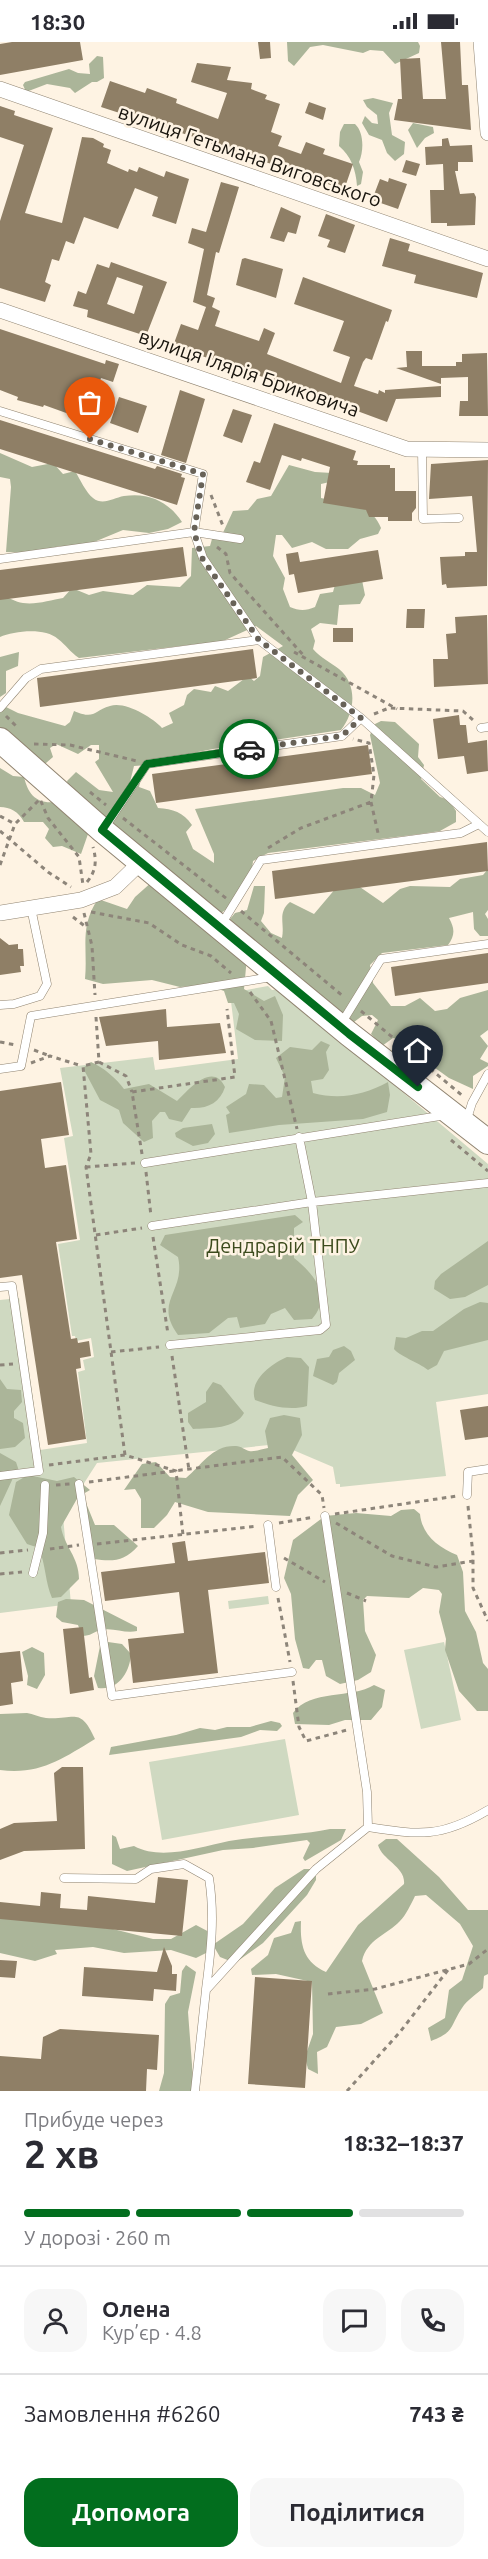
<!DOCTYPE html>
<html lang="uk">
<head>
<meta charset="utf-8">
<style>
  :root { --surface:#fff; --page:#f7f7f7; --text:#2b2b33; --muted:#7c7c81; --line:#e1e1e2; --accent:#026e1e }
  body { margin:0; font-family:Ubuntu,sans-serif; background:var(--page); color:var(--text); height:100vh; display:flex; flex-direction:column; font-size:22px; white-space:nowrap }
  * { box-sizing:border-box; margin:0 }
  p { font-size:20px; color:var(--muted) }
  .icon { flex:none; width:33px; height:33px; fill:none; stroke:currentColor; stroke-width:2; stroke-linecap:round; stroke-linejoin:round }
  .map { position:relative; height:2049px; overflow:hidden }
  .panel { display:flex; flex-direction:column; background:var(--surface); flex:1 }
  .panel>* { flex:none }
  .pin { position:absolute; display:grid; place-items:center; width:51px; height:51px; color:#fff; margin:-62px -26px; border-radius:50% 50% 50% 0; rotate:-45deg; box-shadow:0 0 6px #0007 }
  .pin .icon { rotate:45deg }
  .courier { position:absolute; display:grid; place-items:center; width:60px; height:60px; margin:-30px; border:4px solid #026e1e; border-radius:50%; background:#fff; color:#222; box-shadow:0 2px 8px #0007 }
  .headline em { font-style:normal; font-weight:700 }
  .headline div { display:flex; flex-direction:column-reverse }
  .headline { display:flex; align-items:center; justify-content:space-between; height:102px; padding:0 24px }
  h1 { font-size:39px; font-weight:700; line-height:45px }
  .bar { display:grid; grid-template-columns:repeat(4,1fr); gap:9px 6px; align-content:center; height:72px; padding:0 24px }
  .bar i { height:8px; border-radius:4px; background:var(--line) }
  .bar .active { background:var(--accent) }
  .bar p { grid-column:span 4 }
  .line { display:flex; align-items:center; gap:15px; padding:0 24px; border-top:2px solid var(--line) }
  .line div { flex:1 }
  .round { display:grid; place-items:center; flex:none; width:63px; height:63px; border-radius:18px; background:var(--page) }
  .cta { display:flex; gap:12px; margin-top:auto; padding:12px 24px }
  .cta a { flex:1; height:69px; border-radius:18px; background:var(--accent); color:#fff; font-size:24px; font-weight:700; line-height:69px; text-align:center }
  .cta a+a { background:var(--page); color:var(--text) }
  .status { display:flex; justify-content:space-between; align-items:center; height:42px; padding:0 30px; background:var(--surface); direction:ltr }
  .status svg { height:16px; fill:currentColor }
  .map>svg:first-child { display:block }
  .green { fill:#cfd9c1 }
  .forest { fill:#abb599 }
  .building { fill:#8f7f66; fill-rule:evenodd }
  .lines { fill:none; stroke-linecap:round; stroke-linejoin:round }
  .lane-casing { stroke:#908471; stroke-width:9 }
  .street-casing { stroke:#908471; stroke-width:16 }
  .primary-casing { stroke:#908471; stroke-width:26 }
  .path { stroke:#8d857a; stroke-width:3; stroke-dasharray:4.5 4.5; stroke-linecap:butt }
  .lane { stroke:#fff; stroke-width:8 }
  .street { stroke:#fff; stroke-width:15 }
  .primary { stroke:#fff; stroke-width:24 }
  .done { stroke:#686258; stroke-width:6; stroke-dasharray:0 10.8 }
  .route { stroke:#026e1e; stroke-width:8 }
  .labels { text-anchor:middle; stroke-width:5; stroke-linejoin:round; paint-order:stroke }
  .street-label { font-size:20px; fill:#18140d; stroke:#fef3e3 }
  .park-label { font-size:20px; fill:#3c4b1d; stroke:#fef3e3 }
</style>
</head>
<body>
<div class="status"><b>18:30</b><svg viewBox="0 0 49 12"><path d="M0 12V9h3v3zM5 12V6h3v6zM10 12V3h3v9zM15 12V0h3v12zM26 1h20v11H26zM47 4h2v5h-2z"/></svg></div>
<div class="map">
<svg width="488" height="2049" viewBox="0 0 488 2049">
  <rect width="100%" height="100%" fill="#fef3e3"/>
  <path class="green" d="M268,944L272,948L280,947L488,1122V1352L436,1360L446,1434L340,1445V1442H336L333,1425L279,1402L97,1421L63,1474L71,1562L0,1571V1258L19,1256L40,1408L87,1401L78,1330L85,1328L83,1318L94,1315L91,1296L76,1299L75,1294H72L58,1202L80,1198L64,1096L73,1094L60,1026L153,1015L155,1028L238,1017L230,951Z
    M268,1554L269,1562L229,1567L228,1559Z
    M444,1600L461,1678L421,1687L404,1608Z
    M285,1697L299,1773L162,1798L149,1720Z"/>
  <path class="forest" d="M287,0H418L420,4L419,11L395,22L383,9L370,8L363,11L323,3L310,5L294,24L288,19Z
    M97,14L103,15L104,36L97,40H92L75,51L70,46L47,42L26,50L23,43L25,40L69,27L78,31L90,32L89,22Z
    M373,56L393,61L389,71L392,93L405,100L404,112L395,119L387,111L382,98L369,93L362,81L365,74L372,81L378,82L377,73L367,65L363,58Z
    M413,81L433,85L434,91L425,96L417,106L408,88Z
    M344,82H355C364,90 364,109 359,120L363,130L361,142L357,144C356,128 351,114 339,104L340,90Z
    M0,411L32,425L53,421L63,432L75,429C80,437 86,451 93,456C103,464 113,456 124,454C149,450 169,460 182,480L168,487L149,491L123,488L70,510L60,504L30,511L6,510L11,445L10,437L0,435Z
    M289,423L315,430L332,431L334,439L321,442V456C343,461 371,460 381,486L378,492L360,497L348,507H326L312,500L292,506L282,493H276L273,514L285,536L283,547L290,565C299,569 306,569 315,565L320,552L333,550L338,532L361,533L365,553L360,562L339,563L337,583L320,581L311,587L315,599L313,607C321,616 330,620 339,627C358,643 355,670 341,688L213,707L193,711L188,720L134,724L129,744L141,737L139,745L150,749L158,766C173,767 183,770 192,783L186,790L193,807L214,821V812L195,767L343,746H361L375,753L380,741L370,693L375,682L381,679L395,680L419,702L418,715L424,723L421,737L440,755L449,758L456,769V780L440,789L420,792L268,811L253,819C252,835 235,863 221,871L70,749L67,739L76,730L99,748L113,750L95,720L99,717V703H91L78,712L56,702L50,706L53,715L46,721L37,723L0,686V662L18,671L65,684L70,680L74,669C95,678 93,669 110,664C125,659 152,675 162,686L173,681L169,671L184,663L187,653L194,647L211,650L215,644L228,649L248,634L254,639L260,634L263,615L283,604L256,584L223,599L79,616C70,610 66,603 58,597C45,585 14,589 0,595V555C10,554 14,560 23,561C36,563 51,558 63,556L72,546L89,553L103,549L133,553L147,543L180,545L191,534L192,506L210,504L212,497L221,495L233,469L248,468L257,457L271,454Z
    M19,610L18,624L6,629V651L0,655V615Z
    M0,726L13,734L24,735C28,752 36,762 55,760L88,792L81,812L62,804L53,805L45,796L49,787L43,780H24C19,770 10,765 0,765Z
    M488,827V868L485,872L488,877V894H480L474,887L473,870L449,876C455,887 455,893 448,903L382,911L370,923L373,941L391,964H405L420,956L435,969L447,967L460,956L488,948V988L480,994L488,1004L480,1017L488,1021V1024L473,1034V1047L449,1036L431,1023L416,1028L404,1025V999L393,996L382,1004L371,992L378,978L372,973L362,974L350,983L230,877L235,871L247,868L254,844H265L264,871L261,879L271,891L282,896C285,881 277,871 290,860L314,872L336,846L357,843L383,861L400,847L410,844L450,845L460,837L483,833Z
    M153,839L247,915L244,947L264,959L275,954L283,973L282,999L255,998L236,987L239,972L234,961H228L224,949L207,943L180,945L152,938L103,942L85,937C88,906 79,885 98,857L127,867L135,855Z
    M321,999L330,1003L326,1010L329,1028L323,1037L311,1039L313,1051C340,1058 364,1053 388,1040L390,1053L387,1070L363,1077L279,1083L229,1091L226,1073L230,1071L226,1065L246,1052L249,1042L264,1043L276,1056L282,1055L285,1035L276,1016L290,1005L312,1008Z
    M91,1020C103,1025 117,1037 124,1047L149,1042L177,1059C188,1048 213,1019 225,1045C220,1061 207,1067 191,1066L182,1080L169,1077L165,1070H160L152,1079L153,1096L144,1100L123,1081L119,1068L100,1058L83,1026Z
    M212,1082L215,1092L208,1101L193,1104L176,1095L175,1091L183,1086Z
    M295,1173L303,1180L294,1186V1216C315,1233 332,1254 312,1277L294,1278L285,1266L271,1272L265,1282L240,1286L237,1275L228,1276L209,1291L178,1293C153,1259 186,1250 178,1215L160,1203L165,1193Z
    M488,1199V1243L465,1255L450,1257L434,1247L435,1239L441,1232Z
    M480,1260L488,1261V1298L444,1309L437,1323L428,1328C418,1320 399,1314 394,1307L396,1295L406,1296L422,1289H433L464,1267Z
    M344,1304L351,1309L355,1318L339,1331L337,1340L333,1343L313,1334L317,1317L329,1315L333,1308Z
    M287,1315L301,1316L309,1325L307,1364C290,1369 271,1364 255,1358C248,1338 273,1321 287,1315Z
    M0,1337L7,1347L21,1348L22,1360L14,1369V1376L23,1381L25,1396L15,1405L0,1407Z
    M213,1340L221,1343L244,1371C236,1387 209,1386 193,1387L188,1380V1371L206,1360V1350Z
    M284,1373L300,1376L302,1393L292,1413L313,1438L298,1453L290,1474L208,1470L175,1460L167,1473L154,1486H141V1457L135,1447L124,1448L142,1422L156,1420L170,1435L186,1436C202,1423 212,1403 236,1404C241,1404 245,1408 249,1409C255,1410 262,1407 268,1406L265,1389L270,1376Z
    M0,1411L16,1420L20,1432L13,1436L0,1464Z
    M28,1433L57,1439L74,1435L90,1448L78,1455L61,1485C64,1504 79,1515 79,1537L61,1555L52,1556C45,1540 46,1524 39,1506L27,1502L9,1473L16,1440Z
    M84,1456L95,1483H114L138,1504C125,1519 113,1520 94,1517L87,1493Z
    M414,1467L420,1472C422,1493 438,1505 457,1513L463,1530L465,1569L476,1590L483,1621L488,1627V1669H477L459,1649L445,1608L446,1597L439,1570L442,1552L439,1548L423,1546L409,1556L367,1554L363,1558L365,1589L376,1613L371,1630L358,1638L340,1642L326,1634L322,1618H316L309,1627L303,1626L295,1597L291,1552L284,1536L293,1498L325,1474L356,1471L391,1474L401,1468Z
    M66,1557L84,1558L137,1585V1589C125,1592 113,1585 101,1588C93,1590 91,1594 82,1594L78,1583L62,1580L56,1575L58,1560Z
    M101,1599L122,1602L131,1612C130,1629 119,1649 98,1646L94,1634Z
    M32,1605L44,1611L45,1633L37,1647L27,1643L28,1634L22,1610Z
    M374,1643L385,1648L382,1665L371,1678H345L329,1683L295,1682L293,1671C310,1647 352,1657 374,1643Z
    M27,1671C33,1672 39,1675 46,1676C75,1678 80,1664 95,1697C62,1717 40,1733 0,1728V1672Z
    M271,1679L280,1681L282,1684L277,1689L260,1688L241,1695L109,1713L111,1705L176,1693L200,1686L215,1688L227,1685H250Z
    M330,1787H346L341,1798L305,1819L303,1816L310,1801L307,1798L253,1806L223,1808L127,1829L112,1822V1793L116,1795L120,1807L134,1804C161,1819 200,1805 229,1799C263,1793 297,1794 330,1787Z
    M386,1797H397L439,1835L468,1868H488V1932L484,1934L483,1946C477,1952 467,1958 462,1966C450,1984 455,1990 431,1999L428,1986L445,1976L449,1948L462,1938L473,1904L460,1882L426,1853L415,1854C411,1862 406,1873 400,1879C387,1893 367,1897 362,1919L383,1971L361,1982L336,1985L327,2005L317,2010L318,2032L308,2027L305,2015L313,1992L312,1940L276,1932L252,1933L251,1927L268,1913L274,1896L291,1891L295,1880L301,1879C300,1902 303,1920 326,1930L358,1883L404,1842C406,1825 382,1818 378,1803Z
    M304,1827H316V1838L307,1853L263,1901L235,1921L220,1915L213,1903L210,1909L196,1916L171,1908L124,1911L93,1905L55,1908L57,1912L35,1919L0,1911V1874L113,1887L153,1897H171L196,1883L213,1892L214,1902L243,1882L275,1846Z
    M186,1923L196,1930L188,1970L194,2049H159L164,2031L165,1962L170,1954L180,1951L182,1929Z"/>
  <path class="building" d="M12,0H80L83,18L0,33V2Z
    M258,0H270L271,16L260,17Z
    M441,0H460L462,43H468L471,88L394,78L398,57H402L400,17L420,16L423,57H446Z
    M197,21L231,25L227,38L252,41L251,47L267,53L265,57L280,62L271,90L282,94L278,104L301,112L306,100L325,107L323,112L353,122L344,148L282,125L258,118L257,121L200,97L101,65L110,39L145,51L147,46L177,57L176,61L218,77L227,51L191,40Z
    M309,60L326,66L323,78L305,71Z
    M0,64L15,69L14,73L53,86L25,171L62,181L82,95L93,96L104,102L103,105L111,108L107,121L128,130L129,127L137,130L139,125L164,135L166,129L189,137L176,182L152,174L158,155L135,146L118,187L84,175L74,202L66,199L59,219L52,217L45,240L51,243L45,260L0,246V179L24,103L0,95Z
    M448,96L450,104L472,103L473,120H458V129H455L460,152L474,151L476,155L475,183L447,184V181H431L430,148H444L443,122L426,123L425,105L442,104V97Z
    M406,118L420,122L416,134L402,130Z
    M389,136L407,142L398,167L372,158L380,137L388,140Z
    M221,140L239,145L219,211L216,210L207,253L215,256L212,265L220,269L215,284L259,299L264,286L275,291L267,312L341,341L350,315L333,309L344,279L294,262L303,235L392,268L388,280L386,279L372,318L366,316L363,320L354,344L378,352L379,348L385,351V348L441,344V355L396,357L387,380L295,346L196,312L195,315L172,307L181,282L198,288L206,265L193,260L204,207L188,201L192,186L206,190Z
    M281,165L301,174L296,192L288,190L284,200L270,196Z
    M326,172L355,183L345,211L327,205L330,198L318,194Z
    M390,196L410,202L408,209L483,231L477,256L414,241L416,233L382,224Z
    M245,216L283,227L276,256L236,243L242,217Z
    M111,220L167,240L146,294L87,275L88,268L73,264L78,249L86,252L97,222L109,226ZM117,235L143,244L134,272L107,262Z
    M0,287L105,322L106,318L119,322L113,340L101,336L95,354L77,348L69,372L44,363L43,365L17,358L18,355L0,348Z
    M406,309H422V324H456V320H462V312L487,311L488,374H459L460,359H468V335L441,336V342L396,326L407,325Z
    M180,348L205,357L186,421L161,413Z
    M119,355L147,364L138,391L110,381Z
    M233,367L252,373L242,401L223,394Z
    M0,378L155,427L157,424L182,432L181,435L185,436L177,463L0,407Z
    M274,381L356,409L353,418L358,419L357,423H390V426H395V449H416V466L412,471V479H388V475H369L366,468L323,461L330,425L302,416L301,419L282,413L270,448L246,440L254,419L260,421Z
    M488,418L487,544L447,546L446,542L442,543L440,515L465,514V510H477L472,454L429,457L431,422Z
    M183,505L187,534L0,558V528Z
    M378,508L383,537L298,551L294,532L289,533L286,512L298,510L300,520Z
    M407,567H425L424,586H406Z
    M487,573L488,642L434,645L433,617H448L446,592L456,591L455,575Z
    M333,586H353V600H333Z
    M253,607L257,636L40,665L37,636Z
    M459,673L460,683H466L468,701L487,698L488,729L467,732L464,714L438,717L433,677Z
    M368,703L372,732L156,761L152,732Z
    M487,800L488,829L275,857L272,829Z
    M0,896L9,903L18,902V907H23L24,924H20L21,930L0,933Z
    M488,911V941L395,954L391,925Z
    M166,967L167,985L220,981L226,1011L159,1018L158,999L106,1004L99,975Z
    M61,1040L69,1093L41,1097L45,1126L66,1123L77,1197L56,1200L71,1297L77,1296L78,1301L89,1299L91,1314L80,1316L81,1326L76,1327L86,1397L48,1403L22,1233L0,1236V1049Z
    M488,1364V1395L465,1398L460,1368Z
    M185,1499L188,1519L265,1510L269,1541L208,1548L218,1631L133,1641L128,1597L184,1591L179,1550L105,1559L101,1530L175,1521L172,1501Z
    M83,1585L89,1636L92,1635L94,1648L70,1652L63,1587Z
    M20,1609L23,1639L11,1641L13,1662L0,1664V1611Z
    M62,1725H83L85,1807L24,1809L0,1818V1787L14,1781L57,1779L54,1731Z
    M158,1835L188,1838L182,1894L0,1877V1860L40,1864L41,1850L61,1852L60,1866L87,1868L88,1854L155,1861Z
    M164,1905L172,1924V1932H177L176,1949L154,1947L153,1959L82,1954L84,1925L157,1930Z
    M0,1918L17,1919L15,1936L0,1935Z
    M255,1935L312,1939L305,2046L248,2042Z
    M60,1987L159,1993L157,2028L147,2027L146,2049H0V2014L41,2017L43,1995Z"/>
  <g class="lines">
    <defs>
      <path id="lane" d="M0,369L203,432L194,490L203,516L259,598L361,676L488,790
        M422,407L423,477L459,476
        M0,517L194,490L240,497
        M0,666L26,636L41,627L259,598
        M481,686L488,685
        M105,785L147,722L342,694L361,676
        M221,883L261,818L461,791L479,782
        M0,963L14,962L40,954L47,942L31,866
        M341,982L381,917L488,902
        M0,1027L21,1024L31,974L272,935
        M467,1077L472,1061L488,1032
        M145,1121L446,1073
        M152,1184L312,1160L488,1141
        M0,1245L12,1244L39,1429L0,1434
        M170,1303L320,1288L326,1283L312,1160L299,1095
        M79,1442L112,1654L292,1630
        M467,1453L468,1430L488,1427
        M268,1483L276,1545
        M33,1531L43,1491L45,1443
        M368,1785C420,1793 441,1796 488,1768
        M64,1836L136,1837L151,1827L184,1822L209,1836C215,1874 211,1909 206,1947
        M195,2049L206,1948L316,1827L368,1785L367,1750L325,1474"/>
      <path id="street" d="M481,0L488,91
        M0,47L488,217
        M0,268L407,407L488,408
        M0,871L81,858L115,845L141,820"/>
      <path id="primary" d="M0,698L102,788L349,992L488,1100"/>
    </defs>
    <use href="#lane" class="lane-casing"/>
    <use href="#street" class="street-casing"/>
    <use href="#primary" class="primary-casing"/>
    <path class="path" d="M211,453L223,484
      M217,505L226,512L230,531L304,614
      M294,610L397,667
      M374,672L389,666L463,669L473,678
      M6,674L18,686
      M34,702L70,703L137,719
      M90,750L106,763
      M371,760L378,791
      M0,774L15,782
      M123,776L227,857
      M0,789L48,830L71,845
      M268,806L301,786L371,760L374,733L369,701L353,697
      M0,823L15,782L40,757L48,776L79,815L83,843
      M87,840C96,829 97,819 93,805
      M241,869L344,955
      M91,870L149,881L182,903L211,914L231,931
      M84,871L92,904L95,953
      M73,875L86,885
      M250,950L271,979L297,1087
      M361,969L464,1055
      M96,975L99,1020L83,1024L91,1112L86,1125L125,1413L176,1429L183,1493
      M0,1000L16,1003
      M34,1008L50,1014
      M99,1020L126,1034L132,1050
      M31,1021L50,1014L82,1024
      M451,1098L488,1129
      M142,1112L132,1050L235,1035L227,967
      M86,1125L135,1121
      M146,1130L151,1174
      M96,1193L142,1186
      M153,1195L168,1292
      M111,1310L159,1305
      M172,1314L189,1428
      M0,1323L13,1322
      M49,1423L125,1413
      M89,1440L282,1415L322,1453L324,1466
      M56,1443L70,1442
      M468,1464L473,1513V1546L488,1579
      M335,1472L457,1454
      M279,1481L314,1475
      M336,1481L392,1514L436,1525L473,1519
      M97,1502L258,1484
      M50,1507L79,1503
      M0,1511L28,1508
      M284,1516L325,1540
      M0,1532L22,1530
      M347,1551L366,1559
      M278,1556L290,1620
      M293,1639L299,1685L306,1699L347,1688
      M328,1952L375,1947L469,1922L488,1907
      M347,2049L400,1990L448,1928"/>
    <use href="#lane" class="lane"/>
    <use href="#street" class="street"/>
    <use href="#primary" class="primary"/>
  </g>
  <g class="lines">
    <path class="done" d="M90,397L203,432L194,490L202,516L259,598L361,676L342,694L249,707"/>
    <path class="route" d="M249,707L147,722L102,788L349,992L418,1045"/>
  </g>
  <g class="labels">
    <g class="street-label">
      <text transform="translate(250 114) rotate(19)" y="7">вулиця Гетьмана Виговського</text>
      <text transform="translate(249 331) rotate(19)" y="7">вулиця Ілярія Бриковича</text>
    </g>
    <g class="park-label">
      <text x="283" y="1211">Дендрарій ТНПУ</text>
    </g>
  </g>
</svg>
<div class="pin" style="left:90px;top:397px;background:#ea580c"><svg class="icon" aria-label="bag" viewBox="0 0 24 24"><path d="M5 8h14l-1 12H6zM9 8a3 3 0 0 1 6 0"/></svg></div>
<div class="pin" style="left:418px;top:1045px;background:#1f2937"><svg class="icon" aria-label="home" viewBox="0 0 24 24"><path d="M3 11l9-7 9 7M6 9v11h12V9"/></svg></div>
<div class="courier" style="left:249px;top:707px"><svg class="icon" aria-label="car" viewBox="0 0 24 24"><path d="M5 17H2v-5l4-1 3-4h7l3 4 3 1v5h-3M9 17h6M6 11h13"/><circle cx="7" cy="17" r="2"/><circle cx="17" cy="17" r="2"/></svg></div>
</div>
<section class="panel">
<div class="headline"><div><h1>2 хв</h1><p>Прибуде через</p></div><em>18:32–18:37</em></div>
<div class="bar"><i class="active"></i><i class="active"></i><i class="active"></i><i></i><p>У дорозі · 260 m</p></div>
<div class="line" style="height:108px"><a class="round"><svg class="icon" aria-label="person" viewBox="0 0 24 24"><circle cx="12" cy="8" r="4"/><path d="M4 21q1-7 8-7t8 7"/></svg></a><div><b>Олена</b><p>Кур’єр · 4.8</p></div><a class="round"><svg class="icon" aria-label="chat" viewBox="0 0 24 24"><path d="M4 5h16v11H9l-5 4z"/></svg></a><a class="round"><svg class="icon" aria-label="phone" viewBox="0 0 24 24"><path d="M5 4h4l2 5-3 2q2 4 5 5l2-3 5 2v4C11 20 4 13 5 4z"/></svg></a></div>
<div class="line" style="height:78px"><div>Замовлення #6260</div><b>743 ₴</b></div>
<div class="cta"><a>Допомога</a><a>Поділитися</a></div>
</section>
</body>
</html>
